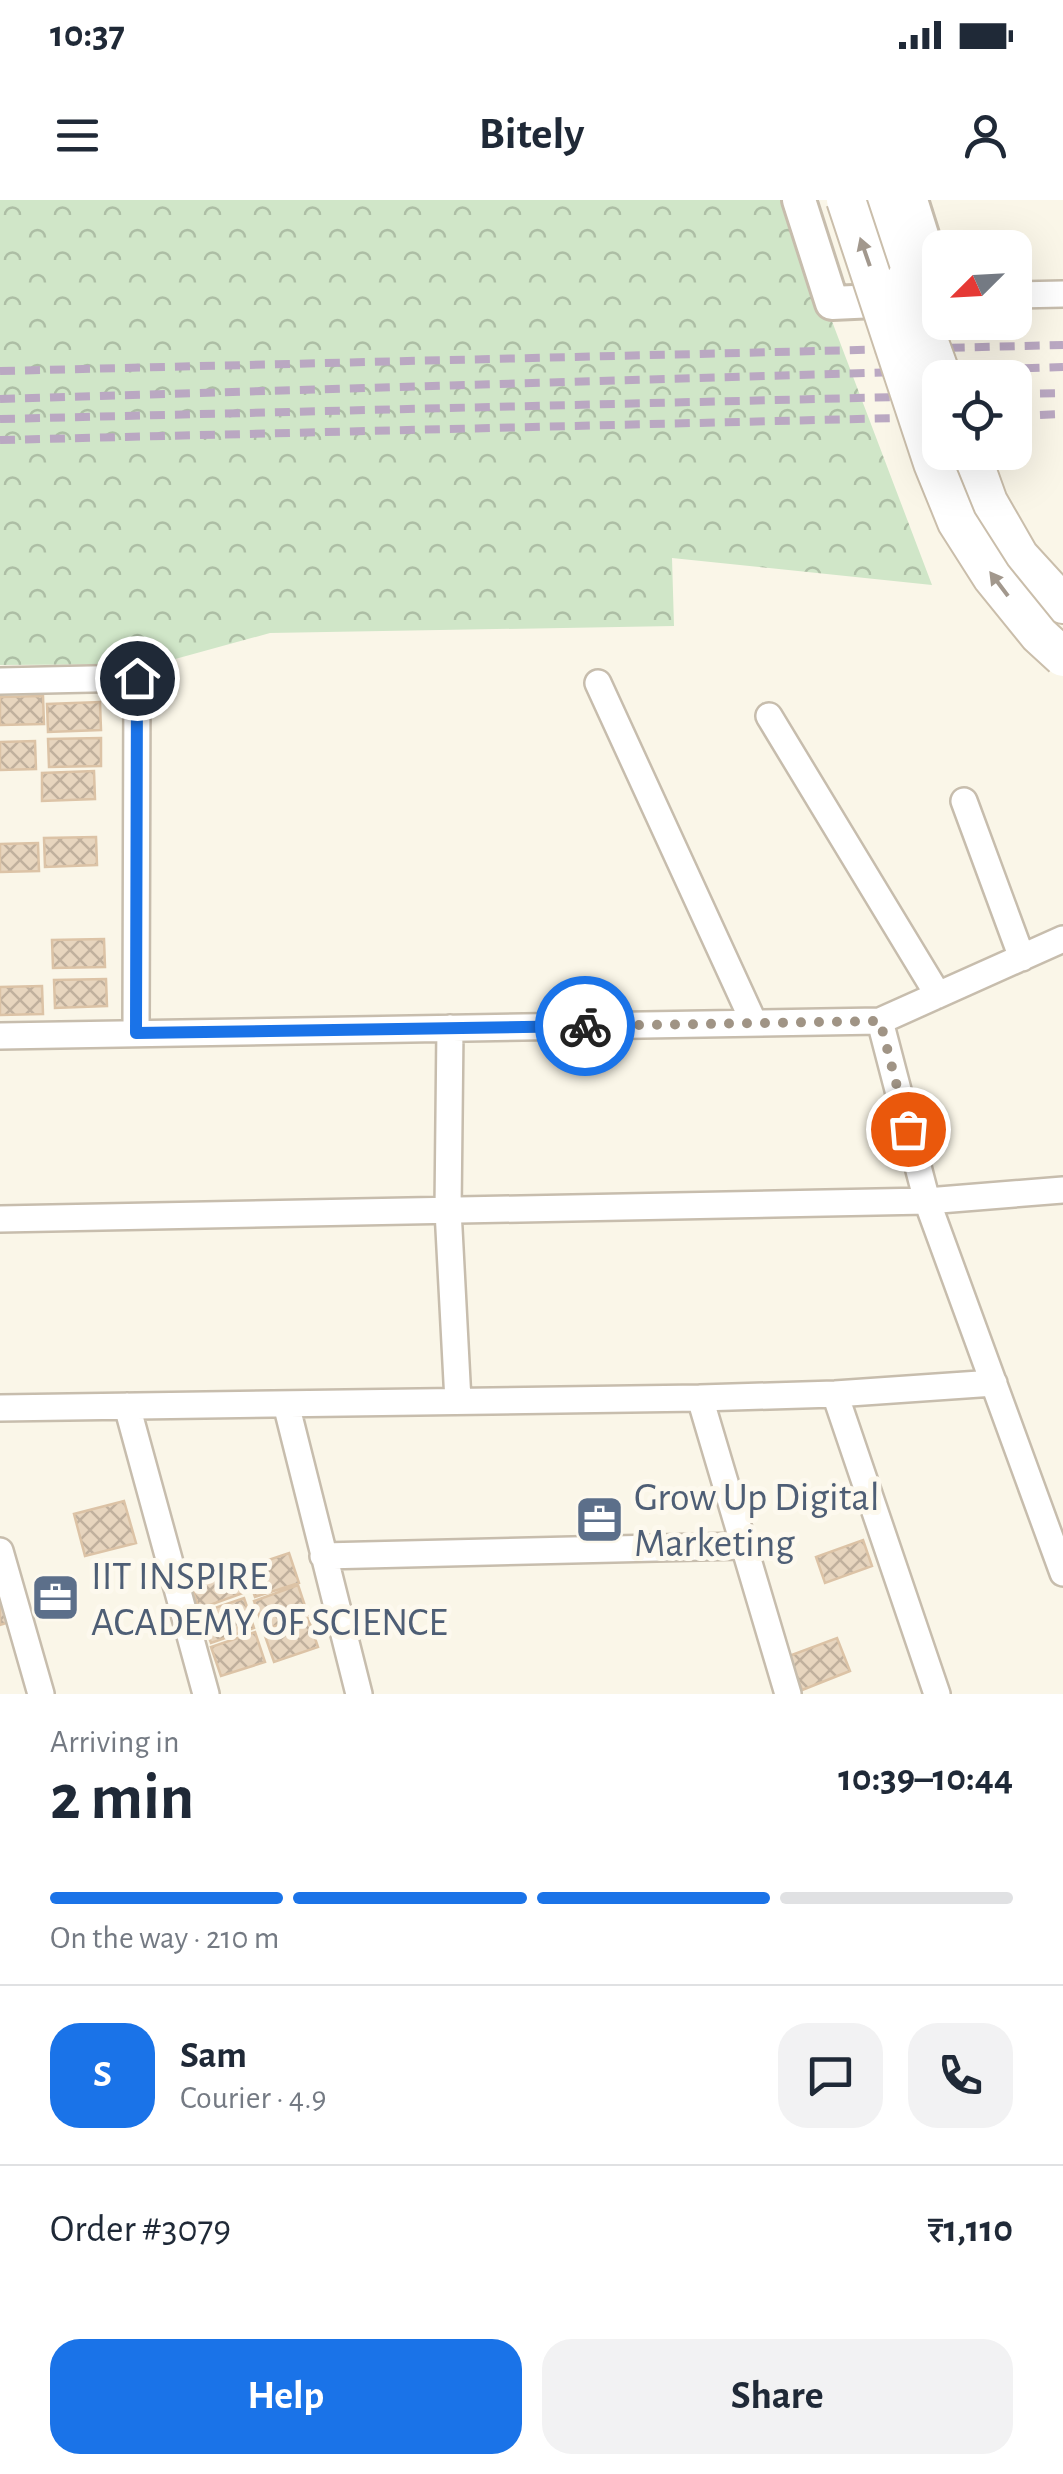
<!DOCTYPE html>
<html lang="en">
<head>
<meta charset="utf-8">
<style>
  :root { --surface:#fff; --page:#f2f2f3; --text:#1f2937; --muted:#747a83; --line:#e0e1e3; --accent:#1a73e8 }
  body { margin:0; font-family:"Alegreya Sans",sans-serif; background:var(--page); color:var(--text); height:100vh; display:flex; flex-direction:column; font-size:38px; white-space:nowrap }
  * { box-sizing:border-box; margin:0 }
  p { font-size:32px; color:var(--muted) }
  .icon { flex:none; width:55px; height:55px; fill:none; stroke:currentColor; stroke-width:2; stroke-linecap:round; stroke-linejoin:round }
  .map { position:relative; height:1494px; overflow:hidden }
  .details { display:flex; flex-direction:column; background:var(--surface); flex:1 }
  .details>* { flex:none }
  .needle { width:65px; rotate:246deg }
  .buttons { position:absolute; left:922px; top:30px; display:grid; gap:20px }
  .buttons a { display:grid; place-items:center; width:110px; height:110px; border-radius:20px; background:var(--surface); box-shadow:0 10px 40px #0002; font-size:50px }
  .pin { position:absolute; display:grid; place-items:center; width:85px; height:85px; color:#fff; margin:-42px; border:5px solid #fff; border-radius:50%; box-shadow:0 2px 10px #0007 }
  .courier { position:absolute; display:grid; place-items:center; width:100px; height:100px; margin:-50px; border:8px solid #1a73e8; border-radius:50%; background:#fff; color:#222; box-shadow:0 2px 12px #0007 }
  .overview em { font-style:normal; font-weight:700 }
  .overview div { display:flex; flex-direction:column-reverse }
  .overview { display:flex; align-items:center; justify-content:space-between; height:170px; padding:0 50px }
  h1 { font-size:65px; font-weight:700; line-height:75px }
  .bar { display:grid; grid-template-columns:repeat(4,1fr); gap:15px 10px; align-content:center; height:120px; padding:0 50px }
  .bar i { height:12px; border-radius:8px; background:var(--line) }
  .bar .active { background:var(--accent) }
  .bar p { grid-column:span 4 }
  .line { display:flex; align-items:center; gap:25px; padding:0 50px; border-top:2px solid var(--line) }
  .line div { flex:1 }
  .round { display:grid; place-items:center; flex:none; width:105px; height:105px; border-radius:30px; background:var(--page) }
  .button { display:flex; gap:20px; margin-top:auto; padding:20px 50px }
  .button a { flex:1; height:115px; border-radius:30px; background:var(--accent); color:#fff; font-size:40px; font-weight:700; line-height:115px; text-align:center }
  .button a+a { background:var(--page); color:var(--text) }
  .status { display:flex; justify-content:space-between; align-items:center; height:70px; padding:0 50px; background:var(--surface); direction:ltr }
  .status svg { height:28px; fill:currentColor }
  header { display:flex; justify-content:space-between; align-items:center; height:130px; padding:0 50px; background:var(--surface); font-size:45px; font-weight:700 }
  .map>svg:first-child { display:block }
  .forest { fill:url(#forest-crowns) }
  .building { fill:url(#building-cross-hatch); stroke:#dcc3a6; stroke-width:2.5 }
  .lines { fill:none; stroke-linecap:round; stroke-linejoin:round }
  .minor-casing { stroke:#c7bdad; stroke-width:30 }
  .tertiary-casing { stroke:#c7bdad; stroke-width:38 }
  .secondary-casing { stroke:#cabeab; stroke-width:42 }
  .minor { stroke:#fff; stroke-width:25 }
  .tertiary { stroke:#fff; stroke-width:32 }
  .secondary { stroke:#fff; stroke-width:38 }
  .rail { stroke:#baa8c2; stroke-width:8; stroke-dasharray:15 10; stroke-linecap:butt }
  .secondary-bridge-casing { stroke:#cabeab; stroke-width:42; stroke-linecap:butt }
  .secondary-bridge { stroke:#fff; stroke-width:38 }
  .oneway { fill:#a2988d }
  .done { stroke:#a09485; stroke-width:10; stroke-dasharray:0 18 }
  .route { stroke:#1a73e8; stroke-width:12 }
  .labels { text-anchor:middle; stroke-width:10; stroke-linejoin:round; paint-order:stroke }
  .service-label { font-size:40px; fill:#4e5e75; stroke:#fdf9ee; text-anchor:start }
</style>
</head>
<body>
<div class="status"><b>10:37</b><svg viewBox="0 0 49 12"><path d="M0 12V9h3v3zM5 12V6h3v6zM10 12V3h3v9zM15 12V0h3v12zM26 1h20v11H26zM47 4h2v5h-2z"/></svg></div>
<header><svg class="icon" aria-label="menu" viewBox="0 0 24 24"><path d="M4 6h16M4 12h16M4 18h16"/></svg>Bitely<svg class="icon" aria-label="person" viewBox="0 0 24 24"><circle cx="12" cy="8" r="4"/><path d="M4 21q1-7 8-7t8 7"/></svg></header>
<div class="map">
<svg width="1063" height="1494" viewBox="0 0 1063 1494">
  <defs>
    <pattern id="forest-crowns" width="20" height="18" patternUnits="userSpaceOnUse" patternTransform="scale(2.5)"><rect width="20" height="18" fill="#d0e6c8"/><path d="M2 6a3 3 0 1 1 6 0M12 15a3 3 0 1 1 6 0" fill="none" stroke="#adbea5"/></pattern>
    <pattern id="building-cross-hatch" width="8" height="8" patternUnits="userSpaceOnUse" patternTransform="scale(2.5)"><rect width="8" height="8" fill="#e7d5be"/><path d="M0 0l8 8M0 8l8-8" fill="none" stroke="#c0b09d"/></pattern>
  </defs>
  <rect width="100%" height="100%" fill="#faf6e8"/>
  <path class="forest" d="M0,0H786L932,385L672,358L674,426L270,433L157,464L0,465Z"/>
  <path class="building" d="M43,496L44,524L0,525V497Z
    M100,502L101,530L48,532L47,504Z
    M101,538V566L49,567L48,539Z
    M35,541L36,569L0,570V542Z
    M94,571L95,599L42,601V573Z
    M96,637L97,665L45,667L44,638Z
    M38,643L39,671L0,672V644Z
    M104,739L105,767L53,768L52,740Z
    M106,779L107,806L55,808L54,780Z
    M42,786L43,814L0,815V787Z
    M124,1301L136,1343L85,1356L74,1314Z
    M863,1340L872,1366L825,1383L816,1357Z
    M289,1353L299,1383L255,1397L245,1368Z
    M233,1364L243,1393L199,1409L189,1379Z
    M0,1380L13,1421L0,1425Z
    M298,1385L308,1415L264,1430L254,1401Z
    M244,1398L254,1428L211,1443L200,1413Z
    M308,1418L318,1447L274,1462L264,1433Z
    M255,1432L265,1462L221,1476L211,1447Z
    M837,1438L850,1471L802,1490L789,1456Z"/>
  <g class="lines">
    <defs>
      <path id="minor" d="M1015,95L1063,94
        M0,481L137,478L136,833
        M598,483L754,823
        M769,516L938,795
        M964,601L1022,758
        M880,821L1063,739
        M450,828L448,1010L458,1201
        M0,836L880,821L927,1001L1063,990
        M0,1019L927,1001L1063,1373
        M835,1194L937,1494
        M286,1204L359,1494
        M127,1206L206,1494
        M0,1208L700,1198
        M0,1351L41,1494
        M323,1356L742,1346
        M788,1494L700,1198L835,1194L994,1183"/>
      <path id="tertiary" d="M799,0L832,103L940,98
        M911,0L940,92"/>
      <path id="secondary" d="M880,0L906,79
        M970,252L988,302L1019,356L1063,404"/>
    </defs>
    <use href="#minor" class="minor-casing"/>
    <use href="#tertiary" class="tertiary-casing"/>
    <use href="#secondary" class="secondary-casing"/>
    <use href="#minor" class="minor"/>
    <use href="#tertiary" class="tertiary"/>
    <use href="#secondary" class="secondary"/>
    <path class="rail" d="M0,171L1063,145
      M1015,194L1063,193
      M0,199L1063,167
      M1015,216L1063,214
      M0,219L940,196
      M0,240L940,217"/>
    <defs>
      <path id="secondary-bridge" d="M846,0L933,263L957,322L992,377L1039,435L1063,457
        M906,79L942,178"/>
    </defs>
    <use href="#secondary-bridge" class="secondary-bridge-casing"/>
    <use href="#secondary-bridge" class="secondary-bridge"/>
  </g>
  <defs><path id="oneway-solid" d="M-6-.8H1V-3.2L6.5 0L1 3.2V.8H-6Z" transform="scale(2.5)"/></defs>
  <g class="oneway">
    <use href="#oneway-solid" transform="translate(865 52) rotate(-109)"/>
    <use href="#oneway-solid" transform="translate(999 384) rotate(-127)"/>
  </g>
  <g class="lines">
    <path class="done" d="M585,826L880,821L908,929"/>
    <path class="route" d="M137,478L136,833L585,826"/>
  </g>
  <defs>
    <symbol id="office-square" viewBox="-11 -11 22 22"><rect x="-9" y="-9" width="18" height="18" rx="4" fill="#5c6f8a" stroke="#fdf9ee"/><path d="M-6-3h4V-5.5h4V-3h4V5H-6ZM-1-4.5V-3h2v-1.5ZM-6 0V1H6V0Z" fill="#fff"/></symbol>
  </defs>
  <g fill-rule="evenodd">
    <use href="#office-square" x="572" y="1292" width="55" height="55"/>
    <use href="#office-square" x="28" y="1370" width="55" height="55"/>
  </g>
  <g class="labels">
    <g class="service-label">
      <text x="634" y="1310">Grow Up Digital<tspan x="634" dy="46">Marketing</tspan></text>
      <text x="91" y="1389">IIT INSPIRE<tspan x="91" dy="46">ACADEMY OF SCIENCE</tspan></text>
    </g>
  </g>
</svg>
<div class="buttons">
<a><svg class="needle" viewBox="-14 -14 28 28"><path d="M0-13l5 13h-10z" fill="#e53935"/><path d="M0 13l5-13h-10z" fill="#747a83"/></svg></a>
<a><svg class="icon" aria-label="locate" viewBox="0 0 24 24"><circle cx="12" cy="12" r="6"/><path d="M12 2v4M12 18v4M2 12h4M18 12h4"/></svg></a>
</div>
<div class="pin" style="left:908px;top:929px;background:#ea580c"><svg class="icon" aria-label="bag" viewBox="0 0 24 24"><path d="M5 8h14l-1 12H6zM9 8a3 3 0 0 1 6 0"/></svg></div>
<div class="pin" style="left:137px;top:478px;background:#1f2937"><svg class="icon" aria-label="home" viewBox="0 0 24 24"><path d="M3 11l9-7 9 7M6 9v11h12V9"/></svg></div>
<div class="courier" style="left:585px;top:826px"><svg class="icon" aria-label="bike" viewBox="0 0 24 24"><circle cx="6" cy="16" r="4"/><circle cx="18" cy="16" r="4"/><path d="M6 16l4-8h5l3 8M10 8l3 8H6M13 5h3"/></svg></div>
</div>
<section class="details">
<div class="overview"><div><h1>2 min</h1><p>Arriving in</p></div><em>10:39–10:44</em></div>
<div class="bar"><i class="active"></i><i class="active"></i><i class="active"></i><i></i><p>On the way · 210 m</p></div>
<div class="line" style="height:180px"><b class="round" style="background:var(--accent);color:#fff">S</b><div><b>Sam</b><p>Courier · 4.9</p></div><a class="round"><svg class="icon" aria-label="chat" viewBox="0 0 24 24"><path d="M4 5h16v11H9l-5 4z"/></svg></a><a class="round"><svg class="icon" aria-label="phone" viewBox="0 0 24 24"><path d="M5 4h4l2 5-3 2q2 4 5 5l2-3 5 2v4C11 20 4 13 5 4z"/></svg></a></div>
<div class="line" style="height:130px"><div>Order #3079</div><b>₹1,110</b></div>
<div class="button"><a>Help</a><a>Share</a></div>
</section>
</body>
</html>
